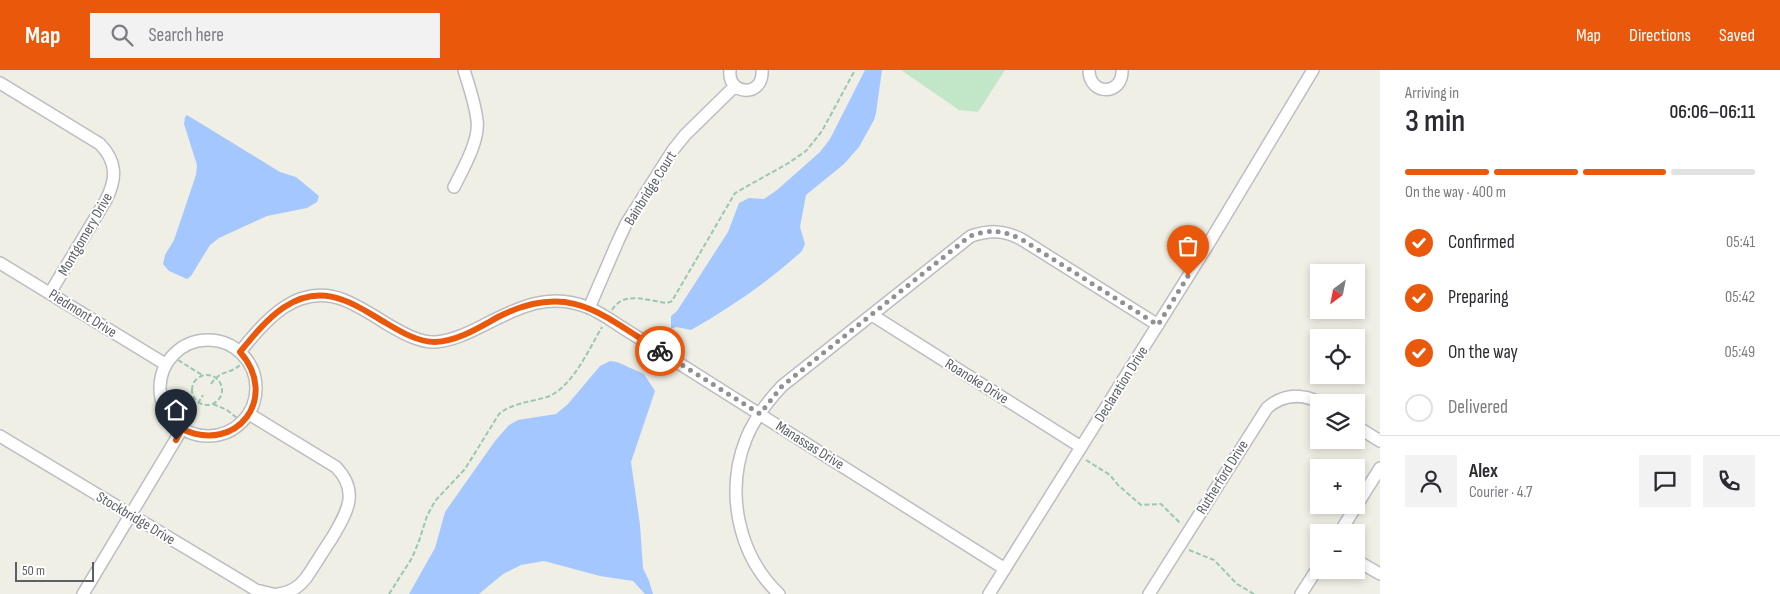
<!DOCTYPE html>
<html lang="en">
<head>
<meta charset="utf-8">
<style>
  :root { --surface:#fff; --page:#f2f2f3; --text:#2b2b33; --muted:#7c7c81; --line:#e1e1e2; --accent:#ea580c }
  body { margin:0; font-family:"Sofia Sans Condensed",sans-serif; background:var(--page); color:var(--text); height:100vh; display:flex; flex-direction:column; font-size:19px; white-space:nowrap }
  * { box-sizing:border-box; margin:0 }
  p { font-size:16px; color:var(--muted) }
  .icon { flex:none; width:28px; height:28px; fill:none; stroke:currentColor; stroke-width:2; stroke-linecap:round; stroke-linejoin:round }
  .map { position:relative; flex:1; overflow:hidden }
  .sheet { display:flex; flex-direction:column; background:var(--surface); width:400px }
  .sheet>* { flex:none }
  .needle { width:32px; rotate:212deg }
  .tools { position:absolute; left:1310px; top:194px; display:grid; gap:10px }
  .tools a { display:grid; place-items:center; width:55px; height:55px; border-radius:0px; background:var(--surface); box-shadow:0 2px 8px #0003; font-size:25px }
  .scale { position:absolute; left:15px; bottom:12px; width:79px; box-sizing:border-box; padding-left:5px; border:2px solid #5c5f65; border-top:0; font-size:14px; line-height:18px; white-space:nowrap; color:#5c5f65; -webkit-text-stroke:4px #fff; paint-order:stroke }
  .pin { position:absolute; display:grid; place-items:center; width:42px; height:42px; color:#fff; margin:-51px -21px; border-radius:50% 50% 50% 0; rotate:-45deg; box-shadow:0 0 5px #0007 }
  .pin .icon { rotate:45deg }
  .courier { position:absolute; display:grid; place-items:center; width:50px; height:50px; margin:-25px; border:4px solid #ea580c; border-radius:50%; background:#fff; color:#222; box-shadow:0 1px 6px #0007 }
  .overview em { font-style:normal; font-weight:600 }
  .overview div { display:flex; flex-direction:column-reverse }
  .overview { display:flex; align-items:center; justify-content:space-between; height:85px; padding:0 25px }
  h1 { font-size:32px; font-weight:600; line-height:38px }
  .bar { display:grid; grid-template-columns:repeat(4,1fr); gap:8px 5px; align-content:center; height:60px; padding:0 25px }
  .bar i { height:6px; border-radius:4px; background:var(--line) }
  .bar .active { background:var(--accent) }
  .bar p { grid-column:span 4 }
  .line { display:flex; align-items:center; gap:12px; padding:0 25px; border-top:1px solid var(--line) }
  .line div { flex:1 }
  .round { display:grid; place-items:center; flex:none; width:52px; height:52px; border-radius:0px; background:var(--page) }
  ol { padding:0 25px; list-style:none }
  li { display:flex; align-items:center; gap:15px; height:55px }
  li p { margin-inline-start:auto }
  li .icon { padding:5px; border-radius:50%; background:var(--accent); color:#fff; stroke-width:4 }
  li:last-child { color:var(--muted) }
  li i { width:28px; height:28px; border:2px solid var(--line); border-radius:50% }
  header { display:flex; align-items:center; gap:30px; box-sizing:border-box; height:70px; padding:0 25px; background:var(--accent); color:#fff }
  header strong { font-size:24px }
  nav { display:flex; gap:28px; margin-inline-start:auto; font-size:18px }
  .search { width:350px; height:45px; background:var(--page); display:flex; align-items:center; gap:12px; box-sizing:border-box; padding:0 18px; border-radius:0px; color:var(--muted); font-size:19px }
  main { display:flex; flex:1; min-height:0 }
  .map>svg:first-child { display:block }
  .green { fill:#c1e7c8 }
  .water { fill:#a5c7ff }
  .lines { fill:none; stroke-linecap:round; stroke-linejoin:round }
  .minor-casing { stroke:#bcbdc3; stroke-width:14 }
  .path { stroke:#9ac8af; stroke-width:2; stroke-dasharray:5 2.5; stroke-linecap:butt }
  .minor { stroke:#fff; stroke-width:11 }
  .done { stroke:#8f9192; stroke-width:5; stroke-dasharray:0 9 }
  .route { stroke:#ea580c; stroke-width:6 }
  .labels { text-anchor:middle; stroke-width:4; stroke-linejoin:round; paint-order:stroke }
  .street-label { font-size:15px; fill:#5c5f65; stroke:#fff }
</style>
</head>
<body>
<header>
<strong>Map</strong>
<div class="search"><svg class="icon" aria-label="search" viewBox="0 0 24 24"><circle cx="10" cy="10" r="6"/><path d="M15 15l6 6"/></svg>Search here</div>
<nav><a>Map</a><a>Directions</a><a>Saved</a></nav>
</header>
<main>
<div class="map">
<svg width="1380" height="524" viewBox="0 0 1380 524">
  <rect width="100%" height="100%" fill="#efefe5"/>
  <path class="green" d="M901,0H1005L978,42L959,40Z"/>
  <path class="water" d="M865,0H882L876,43L874,50L859,77L844,94L806,125L800,157L805,174L802,181C768,212 731,237 691,260L676,257L671,259V246L677,241L728,162L739,133L749,128L764,129L777,120L820,82L830,69Z
    M187,45L280,102L296,107L319,126L317,132L307,138L267,146L219,168L210,175L191,206L187,209L169,201L163,194L165,185L174,170L196,105L197,95L184,54L185,47Z
    M610,291L617,292L644,304L655,321L631,392L640,455L643,498L649,511L653,524H645L633,511L600,506L544,491L521,495L503,504L479,524H409L435,478L445,442L495,371L509,355L518,350L556,344L568,334L600,296Z"/>
  <g class="lines">
    <defs>
      <path id="minor" d="M730,0C727,26 764,28 762,0
        M1089,0C1089,26 1123,26 1122,0
        M0,13L100,74C117,92 117,108 106,130L50,223
        M454,117C463,99 480,70 477,50C475,33 469,16 464,0
        M0,193L165,294
        M589,238L618,171L626,154L673,80L685,65L735,16
        M872,245L1081,377
        M160 318a48 48 0 1 1 96 0a48 48 0 1 1-96 0Z
        M240,282C265,250 298,212 344,230C359,236 373,245 387,254C401,262 419,273 436,272C455,270 470,262 486,254C519,237 550,222 587,237C600,242 612,251 623,258L1005,499
        M249,344L336,397C360,422 347,442 332,468C323,481 315,495 306,508C299,517 290,523 278,524
        M1356,356L1380,371
        M0,366L256,520L273,524
        M1340,462L1380,398
        M1356,490L1380,504
        M83,524L182,359
        M779,524C738,485 725,422 746,369C754,349 768,331 782,316L971,166C990,160 1003,160 1021,169L1158,255
        M989,524L1209,173L1313,0
        M1149,524L1267,338C1283,324 1300,323 1319,332
        M1301,524L1319,496"/>
    </defs>
    <use href="#minor" class="minor-casing"/>
    <path class="path" d="M612,240C624,220 648,231 667,233L672,231L735,123L787,94L806,81L822,61L855,0
      M178,290L202,305
      M192 320a15 15 0 1 1 30 0a15 15 0 1 1-30 0Z
      M211,314C221,299 229,305 240,295
      M213,334L227,340L237,348
      M181,348L197,335L203,325
      M1086,390L1110,405L1118,415L1141,435L1161,434L1181,454
      M1189,480L1214,490L1237,514L1254,524
      M389,524L412,488L419,471L427,446L435,431L465,399L499,344C512,333 531,332 547,327C572,318 589,279 602,257"/>
    <use href="#minor" class="minor"/>
  </g>
  <g class="lines">
    <path class="done" d="M660,281L760,344L782,316L970,166C992,159 1001,160 1021,169L1158,255L1188,206"/>
    <path class="route" d="M176,370L182,359C237,385 280,327 240,282C266,250 297,212 343,230C358,235 372,245 386,253C401,262 418,272 435,272C458,271 478,258 498,247C569,211 601,244 660,281"/>
  </g>
  <g class="labels">
    <g class="street-label">
      <text transform="translate(650 118) rotate(-58)" y="5">Bainbridge Court</text>
      <text transform="translate(85 164) rotate(-60)" y="5">Montgomery Drive</text>
      <text transform="translate(83 243) rotate(32)" y="5">Piedmont Drive</text>
      <text transform="translate(977 311) rotate(32)" y="5">Roanoke Drive</text>
      <text transform="translate(1121 314) rotate(-58)" y="5">Declaration Drive</text>
      <text transform="translate(810 375) rotate(32)" y="5">Manassas Drive</text>
      <text transform="translate(1222 407) rotate(-58)" y="5">Rutherford Drive</text>
      <text transform="translate(136 448) rotate(31)" y="5">Stockbridge Drive</text>
    </g>
  </g>
</svg>
<div class="tools">
<a><svg class="needle" viewBox="-14 -14 28 28"><path d="M0-13l5 13h-10z" fill="#e53935"/><path d="M0 13l5-13h-10z" fill="#7c7c81"/></svg></a>
<a><svg class="icon" aria-label="locate" viewBox="0 0 24 24"><circle cx="12" cy="12" r="6"/><path d="M12 2v4M12 18v4M2 12h4M18 12h4"/></svg></a>
<a><svg class="icon" aria-label="layers" viewBox="0 0 24 24"><path d="M12 4l9 5-9 5-9-5zM3 14l9 5 9-5"/></svg></a>
<a>+</a>
<a>−</a>
</div>
<div class="scale">50 m</div>
<div class="pin" style="left:1188px;top:206px;background:#ea580c"><svg class="icon" aria-label="bag" viewBox="0 0 24 24"><path d="M5 8h14l-1 12H6zM9 8a3 3 0 0 1 6 0"/></svg></div>
<div class="pin" style="left:176px;top:370px;background:#1f2937"><svg class="icon" aria-label="home" viewBox="0 0 24 24"><path d="M3 11l9-7 9 7M6 9v11h12V9"/></svg></div>
<div class="courier" style="left:660px;top:281px"><svg class="icon" aria-label="bike" viewBox="0 0 24 24"><circle cx="6" cy="16" r="4"/><circle cx="18" cy="16" r="4"/><path d="M6 16l4-8h5l3 8M10 8l3 8H6M13 5h3"/></svg></div>
</div>
<section class="sheet">
<div class="overview"><div><h1>3 min</h1><p>Arriving in</p></div><em>06:06–06:11</em></div>
<div class="bar"><i class="active"></i><i class="active"></i><i class="active"></i><i></i><p>On the way · 400 m</p></div>
<ol>
<li><svg class="icon" aria-label="check" viewBox="0 0 24 24"><path d="M5 12l5 5 9-10"/></svg>Confirmed<p>05:41</p></li>
<li><svg class="icon" aria-label="check" viewBox="0 0 24 24"><path d="M5 12l5 5 9-10"/></svg>Preparing<p>05:42</p></li>
<li><svg class="icon" aria-label="check" viewBox="0 0 24 24"><path d="M5 12l5 5 9-10"/></svg>On the way<p>05:49</p></li>
<li><i></i>Delivered</li>
</ol>
<div class="line" style="height:90px"><a class="round"><svg class="icon" aria-label="person" viewBox="0 0 24 24"><circle cx="12" cy="8" r="4"/><path d="M4 21q1-7 8-7t8 7"/></svg></a><div><b>Alex</b><p>Courier · 4.7</p></div><a class="round"><svg class="icon" aria-label="chat" viewBox="0 0 24 24"><path d="M4 5h16v11H9l-5 4z"/></svg></a><a class="round"><svg class="icon" aria-label="phone" viewBox="0 0 24 24"><path d="M5 4h4l2 5-3 2q2 4 5 5l2-3 5 2v4C11 20 4 13 5 4z"/></svg></a></div>
</section>
</main>
</body>
</html>
